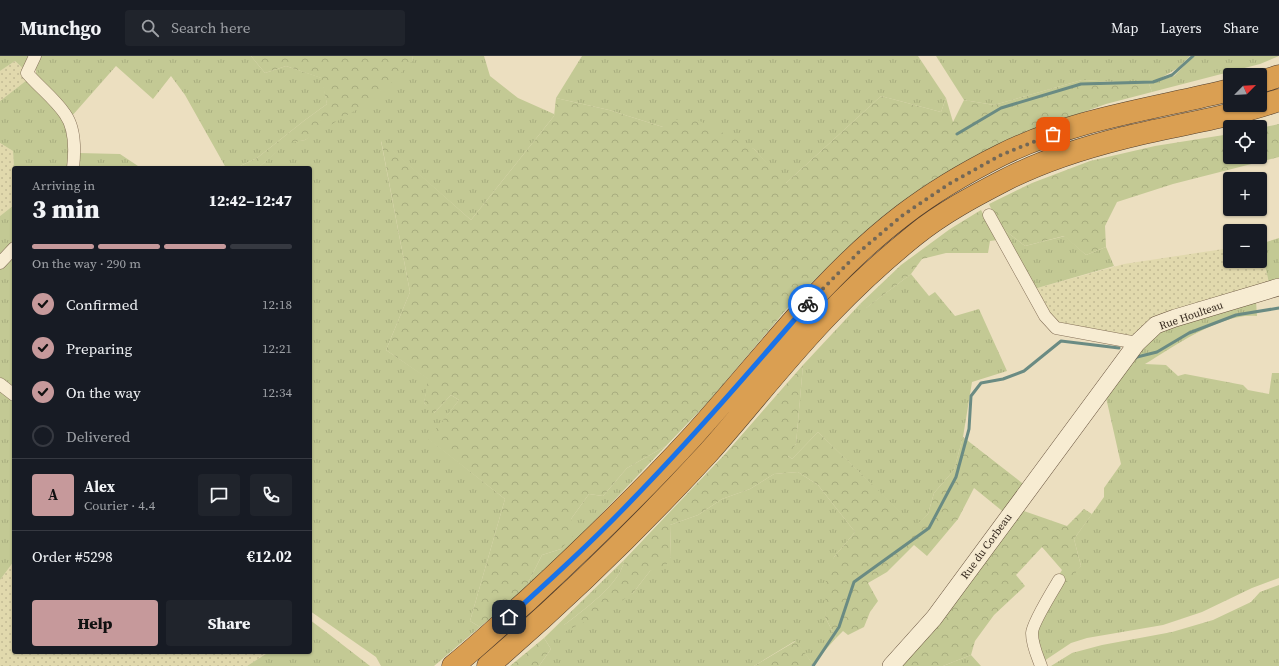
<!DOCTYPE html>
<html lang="en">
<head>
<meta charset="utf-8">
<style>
  :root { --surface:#171b24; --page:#20242c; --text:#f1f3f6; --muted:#9ea1a6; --line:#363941; --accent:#c6999b }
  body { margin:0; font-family:"Source Serif 4",serif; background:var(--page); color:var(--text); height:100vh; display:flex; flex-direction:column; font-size:15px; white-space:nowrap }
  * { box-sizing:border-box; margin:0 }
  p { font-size:13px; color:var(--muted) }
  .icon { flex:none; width:22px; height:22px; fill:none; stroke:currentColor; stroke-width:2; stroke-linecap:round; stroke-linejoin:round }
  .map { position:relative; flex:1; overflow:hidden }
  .sheet { position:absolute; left:12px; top:110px; width:300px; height:488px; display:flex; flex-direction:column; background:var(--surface); border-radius:4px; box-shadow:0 1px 3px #0004 }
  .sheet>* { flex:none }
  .needle { width:26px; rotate:66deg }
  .controls { position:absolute; left:1223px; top:12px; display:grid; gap:8px }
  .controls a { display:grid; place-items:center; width:44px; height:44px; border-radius:4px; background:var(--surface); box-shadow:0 1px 3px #0004; font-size:20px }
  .pin { position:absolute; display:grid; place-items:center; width:34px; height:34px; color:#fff; margin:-17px; border-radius:8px; box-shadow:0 2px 6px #0006 }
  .courier { position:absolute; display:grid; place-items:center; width:40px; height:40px; margin:-20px; border:3px solid #1a73e8; border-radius:50%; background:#fff; color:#222; box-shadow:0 1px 5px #0007 }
  .head em { font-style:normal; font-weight:800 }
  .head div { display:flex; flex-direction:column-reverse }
  .head { display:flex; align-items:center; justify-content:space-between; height:68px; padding:0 20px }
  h1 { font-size:26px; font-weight:800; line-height:30px }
  .bar { display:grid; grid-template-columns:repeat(4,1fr); gap:6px 4px; align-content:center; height:48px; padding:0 20px }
  .bar i { height:5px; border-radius:3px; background:var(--line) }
  .bar .on { background:var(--accent) }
  .bar p { grid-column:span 4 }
  .line { display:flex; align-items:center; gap:10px; padding:0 20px; border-top:1px solid var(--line) }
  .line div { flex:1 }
  .round { display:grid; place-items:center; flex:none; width:42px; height:42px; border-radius:4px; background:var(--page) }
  ol { padding:0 20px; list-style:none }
  li { display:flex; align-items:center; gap:12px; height:44px }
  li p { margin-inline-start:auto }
  li .icon { padding:4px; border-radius:50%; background:var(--accent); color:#111; stroke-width:4 }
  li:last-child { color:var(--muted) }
  li i { width:22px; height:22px; border:2px solid var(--line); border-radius:50% }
  .action { display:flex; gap:8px; margin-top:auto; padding:8px 20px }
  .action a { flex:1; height:46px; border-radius:4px; background:var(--accent); color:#111; font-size:16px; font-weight:800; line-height:46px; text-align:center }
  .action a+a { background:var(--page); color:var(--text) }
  header { display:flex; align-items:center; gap:24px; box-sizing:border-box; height:56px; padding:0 20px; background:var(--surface); border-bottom:1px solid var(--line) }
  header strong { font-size:19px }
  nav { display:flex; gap:22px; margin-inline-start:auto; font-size:14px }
  .search { width:280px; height:36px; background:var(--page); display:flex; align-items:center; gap:10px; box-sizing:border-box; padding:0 14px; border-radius:4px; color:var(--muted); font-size:15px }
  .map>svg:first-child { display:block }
  .farmland { fill:url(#farmland-dots) }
  .grass { fill:url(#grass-tufts) }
  .forest { fill:url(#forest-crowns) }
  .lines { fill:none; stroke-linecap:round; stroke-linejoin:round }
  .stream { stroke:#6a8b83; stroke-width:3 }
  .street-casing { stroke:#847058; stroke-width:13 }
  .secondary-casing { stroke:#66513c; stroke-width:18 }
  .highway-casing { stroke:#523e2d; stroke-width:23 }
  .street { stroke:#f7ecd2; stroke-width:12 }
  .secondary { stroke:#f7ecd2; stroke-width:17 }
  .highway { stroke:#da9f52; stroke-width:22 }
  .done { stroke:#746856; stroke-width:4; stroke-dasharray:0 7.2 }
  .route { stroke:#1a73e8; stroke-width:5 }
  .labels { text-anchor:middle; stroke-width:3; stroke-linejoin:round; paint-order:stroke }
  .street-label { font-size:11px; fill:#34281d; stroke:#f4e9cf }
</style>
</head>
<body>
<header>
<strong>Munchgo</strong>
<div class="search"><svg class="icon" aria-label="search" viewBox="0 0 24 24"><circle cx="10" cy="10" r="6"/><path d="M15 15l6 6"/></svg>Search here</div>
<nav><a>Map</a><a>Layers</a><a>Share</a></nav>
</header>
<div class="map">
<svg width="1279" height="610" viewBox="0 0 1279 610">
  <defs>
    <pattern id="farmland-dots" width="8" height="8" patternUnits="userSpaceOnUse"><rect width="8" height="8" fill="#e1d9ad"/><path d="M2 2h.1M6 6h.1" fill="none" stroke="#c2ba94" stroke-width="1.8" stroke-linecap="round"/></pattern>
    <pattern id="grass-tufts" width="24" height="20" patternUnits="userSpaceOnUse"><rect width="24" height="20" fill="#c3c994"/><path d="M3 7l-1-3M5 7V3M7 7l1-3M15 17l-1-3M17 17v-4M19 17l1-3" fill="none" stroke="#a8ad7f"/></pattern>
    <pattern id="forest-crowns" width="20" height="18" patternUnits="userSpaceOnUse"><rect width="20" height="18" fill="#c3c994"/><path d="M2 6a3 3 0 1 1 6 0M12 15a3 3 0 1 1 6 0" fill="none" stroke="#a8ad7f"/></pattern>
  </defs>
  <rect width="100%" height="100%" fill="#ecdfc0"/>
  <path class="farmland" d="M15,5L26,15L27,24L0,45V15Z
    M0,87L13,95L14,112V149L0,160Z
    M1260,190L1269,227L1132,281L1060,269L1048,257L1034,233L1124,208L1230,192V205H1260Z
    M14,505V596H269L247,610H0V524Z"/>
  <path class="grass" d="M0,0H33L26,15L15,5L0,15Z
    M41,0H251L265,17L286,10L322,22L327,48L305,64L257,102L236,112H226L185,39L171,20L153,43L116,10L71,61L36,22V10Z
    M412,0H484L490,20L518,42L554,58V60L471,164L381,85L410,236L386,294L429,323L424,347L434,357L451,339L459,344L429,383L505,443L470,565L480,571L434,610H381L376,601L310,555V112H258L286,87L305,84L413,4Z
    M582,0H918L946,42L941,56L881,40L785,128L754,93L663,71L609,54L556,42Z
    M936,0H1190L1178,12L1152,27L1174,20L1194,0H1279L1260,8L1152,36L1149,28L1082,24L994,49L964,44Z
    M27,24L58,56L68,71L71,112H14L13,95L0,87V45Z
    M78,97L120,98L141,112H77Z
    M14,149V189L0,204V160Z
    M999,170L1025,190L1065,180L1086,199L1106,191L1114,210L1034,233Z
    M1279,182V224L1269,227L1260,188Z
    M14,197V334L0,321V213Z
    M911,218L929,240L935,236L955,260L979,253L1007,315L972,326L963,381L954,414L934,437L928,458L915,471L818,376L792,403L787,399L796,388L803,309L860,248L866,252Z
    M1256,245L1257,260C1222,256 1175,290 1145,308L1166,309L1178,320L1185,318L1243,329L1248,334L1269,338L1272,317H1279V522L1252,532L1202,556L1163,569L1087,582L1071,587L1044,605L1035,584L1040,561L1061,528L1081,510L1074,483L1104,441V432L1121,408L1105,337L1145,288L1164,274Z
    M0,331L14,342V505L0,524Z
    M666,390L560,501L525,533L542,499L561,493L571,463L589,438L603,440L627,412Z
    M798,416L818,429L855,476L834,501L825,561L836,582L813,608L795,585L754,610H539L551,593L544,582L624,504C622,527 581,556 564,569L633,537L650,515L671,501L670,469L698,459L722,443L750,433L774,418Z
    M1279,529V610H1051L1072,597L1102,589L1172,576L1213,564L1251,546L1260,536Z
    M310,564L330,579L370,610H247L269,596H310Z
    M971,599L981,610H943Z"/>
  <path class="forest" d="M251,0H412L413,4L378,41L305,84L286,88L258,112H236L257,102L305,64L327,48L321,22L286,10L265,17Z
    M1082,24L1149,28L1152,36L1106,48L1011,82L935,123L902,146L841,198L796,242L709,345L666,390L627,412L603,440L589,438L571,463L577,476L561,493L542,499L525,533L480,571L470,565L505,443L428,383L459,344L451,339L433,358L424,347L428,323L386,294L410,236L381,84L471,164L554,60L556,42L609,54L663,71L667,64L696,63L754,93L786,127L881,40L941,56L946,42L953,66L964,44L994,49Z
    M1279,68V101L1173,128L1117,146L1105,170L1106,191L1086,199L1064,180L1025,190L999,170L989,148L1032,127L1090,105L1155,90L1230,78V101H1260V72Z
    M981,154L997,184L990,185L988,197H946L922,203L911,218L865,253L860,248L901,209L950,173Z
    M803,309L796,388L788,400L792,403L818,376L915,470L928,458L934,437L954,414L963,381L1026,430L1006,458L974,432L958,463L927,500L914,489L887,516L868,527L878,545L870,556L864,571L848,579L843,575L836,582L825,561L826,520L834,501L855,476L818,429L798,416L774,418L750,433L722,443L698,459L670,469L671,501L664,512L650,515L633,537L607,555L564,576V569C581,556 622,527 624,504L726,397Z
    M1084,453L1092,458L1074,483L1081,510L1064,530L1056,524L1062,514L1042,491L1016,519L1025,530L994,559L975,585L971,599L943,610H898L1021,454L1067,470Z
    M544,582L551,593L539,610H510Z
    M796,585L813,608L811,610H754Z"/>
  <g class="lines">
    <path class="stream" d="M957,78L1001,52L1081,28L1153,26L1172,19L1193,0
      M1136,302L1137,301L1157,296L1189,277L1236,259L1279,252
      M813,610L839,571L854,526L929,472L956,421L969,373L971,340L981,327L1003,323L1024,315L1061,285L1119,292"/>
    <defs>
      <path id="street" d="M35,0L27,17C39,31 55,43 65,58C76,73 75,95 73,112
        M989,159L1045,260L1056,272L1137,287
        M0,207L14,192
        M0,328L14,339
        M1041,610C1037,599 1032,589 1032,577C1032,568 1053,534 1059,524"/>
      <path id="secondary" d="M891,610L934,562L1137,287L1156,269L1175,262L1279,231"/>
      <path id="highway" d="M1260,26L1279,20
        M453,610C479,589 503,566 528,544C585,491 641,437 694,379C762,304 822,221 903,159C933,136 967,116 1001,99C1073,63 1153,53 1230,34
        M488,610C566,543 639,472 708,397C749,351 787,301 830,257C857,229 885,203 915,179C942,157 974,140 1005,124C1042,105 1083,92 1123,82C1175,69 1228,62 1279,44"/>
    </defs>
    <use href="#street" class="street-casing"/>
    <use href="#secondary" class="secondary-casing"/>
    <use href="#highway" class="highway-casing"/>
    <use href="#street" class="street"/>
    <use href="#secondary" class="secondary"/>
    <use href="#highway" class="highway"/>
  </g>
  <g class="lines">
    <path class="done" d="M808,248L859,196L903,159L949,128L1001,99L1053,78"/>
    <path class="route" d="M509,561C551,523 593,485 632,444C693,381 751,314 808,248"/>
  </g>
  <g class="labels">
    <g class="street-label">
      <text transform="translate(1191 259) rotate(-19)" y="4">Rue Houlteau</text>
      <text transform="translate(986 490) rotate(-54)" y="4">Rue du Corbeau</text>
    </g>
  </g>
</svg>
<div class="controls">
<a><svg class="needle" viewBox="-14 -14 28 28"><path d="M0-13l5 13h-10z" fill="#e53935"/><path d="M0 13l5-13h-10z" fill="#9ea1a6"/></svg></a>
<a><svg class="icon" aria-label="locate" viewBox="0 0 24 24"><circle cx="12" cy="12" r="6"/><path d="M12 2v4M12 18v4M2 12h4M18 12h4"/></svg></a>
<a>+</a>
<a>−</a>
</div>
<div class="pin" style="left:1053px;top:78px;background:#ea580c"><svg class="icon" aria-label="bag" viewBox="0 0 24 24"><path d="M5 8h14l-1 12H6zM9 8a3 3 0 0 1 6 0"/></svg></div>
<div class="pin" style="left:509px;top:561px;background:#1f2937"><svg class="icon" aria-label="home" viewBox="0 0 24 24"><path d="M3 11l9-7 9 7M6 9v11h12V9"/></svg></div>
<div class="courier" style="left:808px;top:248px"><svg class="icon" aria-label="bike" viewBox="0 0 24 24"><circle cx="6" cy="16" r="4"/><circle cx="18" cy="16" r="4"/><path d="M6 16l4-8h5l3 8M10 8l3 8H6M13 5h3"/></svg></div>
<section class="sheet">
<div class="head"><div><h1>3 min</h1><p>Arriving in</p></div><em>12:42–12:47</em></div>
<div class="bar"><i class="on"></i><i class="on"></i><i class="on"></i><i></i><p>On the way · 290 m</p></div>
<ol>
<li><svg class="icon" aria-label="check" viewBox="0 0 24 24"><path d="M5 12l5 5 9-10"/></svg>Confirmed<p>12:18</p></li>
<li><svg class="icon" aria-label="check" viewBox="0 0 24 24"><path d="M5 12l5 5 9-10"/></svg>Preparing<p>12:21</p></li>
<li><svg class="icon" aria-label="check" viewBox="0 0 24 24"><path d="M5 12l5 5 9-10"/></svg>On the way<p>12:34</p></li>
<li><i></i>Delivered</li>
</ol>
<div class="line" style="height:72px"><b class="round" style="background:var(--accent);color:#111">A</b><div><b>Alex</b><p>Courier · 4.4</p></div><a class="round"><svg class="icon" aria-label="chat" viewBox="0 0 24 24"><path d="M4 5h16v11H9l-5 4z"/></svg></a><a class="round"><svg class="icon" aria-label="phone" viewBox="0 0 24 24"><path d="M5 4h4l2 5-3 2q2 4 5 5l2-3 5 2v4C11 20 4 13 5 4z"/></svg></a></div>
<div class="line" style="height:52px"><div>Order #5298</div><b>€12.02</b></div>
<div class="action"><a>Help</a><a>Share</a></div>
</section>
</div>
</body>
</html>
